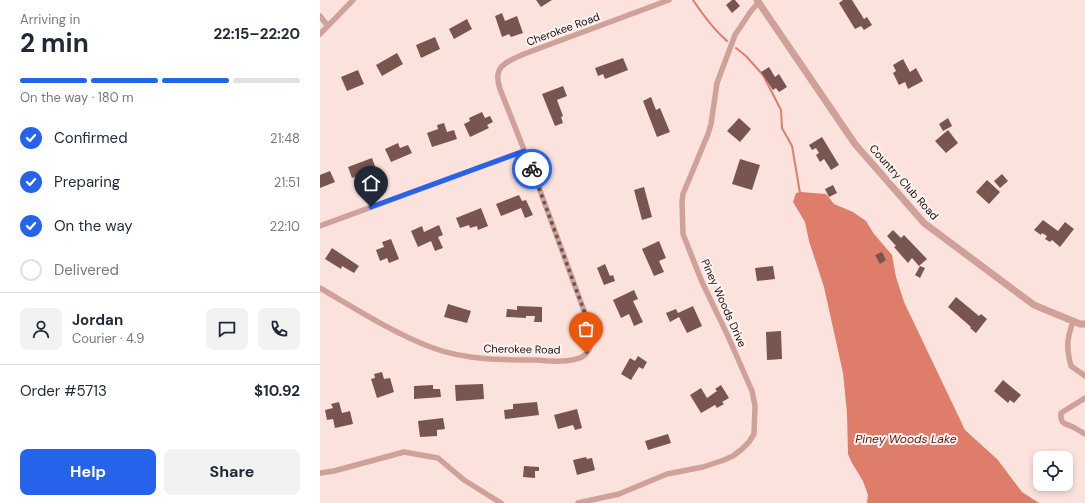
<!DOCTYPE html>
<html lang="en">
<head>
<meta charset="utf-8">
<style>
  :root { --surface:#fff; --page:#f2f2f3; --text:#1f2937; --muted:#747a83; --line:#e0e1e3; --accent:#2563eb }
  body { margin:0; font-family:"DM Sans",sans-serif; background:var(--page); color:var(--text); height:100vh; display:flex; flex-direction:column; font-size:15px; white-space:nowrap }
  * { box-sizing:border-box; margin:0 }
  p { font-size:13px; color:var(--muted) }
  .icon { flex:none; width:22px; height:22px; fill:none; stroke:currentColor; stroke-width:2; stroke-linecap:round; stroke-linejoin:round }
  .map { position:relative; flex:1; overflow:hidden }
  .side { display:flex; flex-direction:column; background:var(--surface); width:320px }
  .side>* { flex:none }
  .buttons { position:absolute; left:713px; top:451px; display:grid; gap:8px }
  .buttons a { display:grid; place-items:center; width:40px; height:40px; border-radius:8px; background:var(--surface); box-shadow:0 2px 6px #0003; font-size:20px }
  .pin { position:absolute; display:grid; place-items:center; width:34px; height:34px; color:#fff; margin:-41px -17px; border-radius:50% 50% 50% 0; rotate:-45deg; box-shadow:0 0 4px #0007 }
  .pin .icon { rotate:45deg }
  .courier { position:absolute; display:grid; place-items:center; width:40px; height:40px; margin:-20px; border:3px solid #2563eb; border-radius:50%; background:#fff; color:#222; box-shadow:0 1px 5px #0007 }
  .summary em { font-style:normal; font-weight:700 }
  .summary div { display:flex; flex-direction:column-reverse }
  .summary { display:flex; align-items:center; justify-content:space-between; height:68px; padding:0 20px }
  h1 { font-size:26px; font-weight:700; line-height:30px }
  .bar { display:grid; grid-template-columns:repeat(4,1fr); gap:6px 4px; align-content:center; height:48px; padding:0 20px }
  .bar i { height:5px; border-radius:3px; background:var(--line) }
  .bar .on { background:var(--accent) }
  .bar p { grid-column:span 4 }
  .line { display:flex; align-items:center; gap:10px; padding:0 20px; border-top:1px solid var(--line) }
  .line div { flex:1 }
  .round { display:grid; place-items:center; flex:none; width:42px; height:42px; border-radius:8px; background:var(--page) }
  ol { padding:0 20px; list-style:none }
  li { display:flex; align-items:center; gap:12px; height:44px }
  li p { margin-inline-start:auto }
  li .icon { padding:4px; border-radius:50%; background:var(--accent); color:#fff; stroke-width:4 }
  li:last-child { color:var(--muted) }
  li i { width:22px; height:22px; border:2px solid var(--line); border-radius:50% }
  .button { display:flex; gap:8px; margin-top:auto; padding:8px 20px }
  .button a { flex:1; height:46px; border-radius:8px; background:var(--accent); color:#fff; font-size:16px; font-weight:700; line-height:46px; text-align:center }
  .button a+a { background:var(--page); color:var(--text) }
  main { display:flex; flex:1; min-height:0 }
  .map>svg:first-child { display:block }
  .water { fill:#df7d6b }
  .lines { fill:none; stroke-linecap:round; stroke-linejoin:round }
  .stream { stroke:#df7d6b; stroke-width:2 }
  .building { fill:#78564f }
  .minor { stroke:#cfa198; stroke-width:5.5 }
  .tertiary { stroke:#cfa198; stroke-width:7 }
  .done { stroke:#685754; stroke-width:4; stroke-dasharray:0 7.2 }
  .route { stroke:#2563eb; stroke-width:5 }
  .labels { text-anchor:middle; stroke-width:4; stroke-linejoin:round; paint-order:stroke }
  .street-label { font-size:11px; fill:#190c0a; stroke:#fdf4f2 }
  .water-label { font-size:12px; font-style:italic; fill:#6c1407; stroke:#fdf4f2 }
</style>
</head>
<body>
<main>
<section class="side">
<div class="summary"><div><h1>2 min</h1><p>Arriving in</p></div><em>22:15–22:20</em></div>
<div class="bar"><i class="on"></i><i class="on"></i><i class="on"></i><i></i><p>On the way · 180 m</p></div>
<ol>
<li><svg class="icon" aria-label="check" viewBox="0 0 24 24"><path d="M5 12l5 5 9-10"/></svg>Confirmed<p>21:48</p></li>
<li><svg class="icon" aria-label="check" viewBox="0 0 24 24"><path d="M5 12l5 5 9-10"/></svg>Preparing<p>21:51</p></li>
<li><svg class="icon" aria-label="check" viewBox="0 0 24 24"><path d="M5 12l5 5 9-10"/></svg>On the way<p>22:10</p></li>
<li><i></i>Delivered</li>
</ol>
<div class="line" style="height:72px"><a class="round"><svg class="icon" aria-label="person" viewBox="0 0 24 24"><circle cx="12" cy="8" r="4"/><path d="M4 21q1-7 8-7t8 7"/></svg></a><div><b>Jordan</b><p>Courier · 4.9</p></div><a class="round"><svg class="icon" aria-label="chat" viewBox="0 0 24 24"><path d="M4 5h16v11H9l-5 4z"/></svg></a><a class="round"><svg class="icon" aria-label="phone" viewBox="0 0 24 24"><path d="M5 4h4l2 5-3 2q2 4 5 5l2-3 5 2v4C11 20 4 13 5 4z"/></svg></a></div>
<div class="line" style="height:52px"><div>Order #5713</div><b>$10.92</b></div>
<div class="button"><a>Help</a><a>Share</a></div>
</section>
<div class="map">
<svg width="765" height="503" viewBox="0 0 765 503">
  <rect width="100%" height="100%" fill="#fce2dd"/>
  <path class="water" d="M481,192L506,194L514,204L533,212L546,221L554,234L572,255L576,277L584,302L645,430L677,459L702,492L719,503H547L548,495L543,481L532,463L528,454L527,413L523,373L504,287L489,241L485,222L473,202L476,193Z"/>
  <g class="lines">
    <path class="stream" d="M373,0C383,15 393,29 407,41
      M416,48L426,56L443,75L461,110L462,128L472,146L480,193"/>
  </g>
  <path class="building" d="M216,0H232L221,7Z
    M412,0H415L420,6L412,13L406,5Z
    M523,0H532L544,19L547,17L552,25L544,30L541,26L535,29L519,3Z
    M182,13L185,21L197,16L203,33L191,37L189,34L182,37L175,16Z
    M147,19L152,29L134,39L129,29Z
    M115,37L120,49L101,58L96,45Z
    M77,53L83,64L62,76L56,65Z
    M303,58L308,70L285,79L283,74L278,76L275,68Z
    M583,59L590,72L596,68L603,81L588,89L585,82L579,85L573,73L576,71L573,65Z
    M449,67L455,77L459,74L467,87L459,92L456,88L453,90L441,72Z
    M38,70L44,84L27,91L21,77Z
    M243,86L247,96L237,100L243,116L241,117L243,123L235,126L222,94Z
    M331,97L336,110L340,108L350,132L337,137L323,101Z
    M162,112L165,118L170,116L173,122L167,125L169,128L150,137L144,124L150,121L149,118Z
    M419,118L431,129L420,142L407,131Z
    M628,118L632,126L623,131L619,124Z
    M124,123L127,132L134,130L137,139L112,147L107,133L118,129L117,125Z
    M628,130L638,143L626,153L615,141Z
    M502,137L519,165L511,170L504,159L500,162L496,155L499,153L496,148L492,150L489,145Z
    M78,143L80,148L88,145L92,153L71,162L65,149Z
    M52,158L56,169L32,178L28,167Z
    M420,159L440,165L432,190L412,184Z
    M10,171L15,182L0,188V175Z
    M682,174L688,181L680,188L674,181Z
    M667,180L680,192L669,204L656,192Z
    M513,185L517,193L509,197L505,189Z
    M324,187L332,217L322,220L314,190Z
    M199,195L202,201L206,200L213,215L205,218L201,208L181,216L176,204Z
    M161,208L168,226L158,230L157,226L150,228L149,225L140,228L136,218Z
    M723,220L738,231L745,222L754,229L740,247L732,240L730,242L725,239L727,236L722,233L721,235L714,230Z
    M119,225L123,235L118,237L123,248L115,251L111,241L98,247L91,231L102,226L104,232Z
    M573,230L581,238L584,235L607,259L599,266L592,258L588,263L574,247L576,246L567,236Z
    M71,239L79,259L69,263L67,258L60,261L56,250L64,247L62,242Z
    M339,241L346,258L339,261L344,272L334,276L322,249Z
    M12,248L39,266L34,273L22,266L21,269L5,259Z
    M562,252L566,260L560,264L555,255Z
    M285,264L290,276L293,275L295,281L284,285L277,268Z
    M453,266L455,279L437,281L435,268Z
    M600,266L605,268L600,278L595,275Z
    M314,290L318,299L313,301L323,322L314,326L309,314L301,318L293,300Z
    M636,297L659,316L661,314L667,319L656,333L650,328L651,327L628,307Z
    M128,304L151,311L147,323L124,317Z
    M197,306L222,307V322H214L215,316H206V318L186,317L187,309L197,310Z
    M373,306L382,326L367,333L359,317L350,322L346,313L356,309L358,313Z
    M461,331L462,359L447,360L446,332Z
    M318,356L327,362L323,369L319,367L311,380L301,374L310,358L315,361Z
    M62,372L64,379L70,378L74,392L57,398L51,379L55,378L54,374Z
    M683,380L701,395L694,403L690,400L688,403L674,391Z
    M163,384L164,399L136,401L135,385Z
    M113,385V389H120L121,397L94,399V386Z
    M401,385L409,398L402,402L404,404L397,408L395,405L381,413L370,395L381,388L387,398L397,391L395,389Z
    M19,402L22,413L30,411L33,424L15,428L13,419L7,420L5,410L13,408L11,404Z
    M217,402L219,415L185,419L184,410L193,409V404Z
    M257,409L262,428L255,430L253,425L238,429L234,415Z
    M123,418L125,429L117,430V436L100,437L98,421Z
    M348,434L351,443L328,450L325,441Z
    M266,457L267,459L272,458L275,470L257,475L253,460Z
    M204,466L219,467V471H215V478L203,477Z"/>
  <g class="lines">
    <path class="minor" d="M0,16L7,25
      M0,34L33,0
      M0,226L204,151
      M0,288C36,309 75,334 113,348C146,360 182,360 216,360C230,361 249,363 262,357C273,351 272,337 270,327L218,185L180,89C172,66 186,62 204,54L349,0
      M753,321C747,339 746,347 751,366L765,376
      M765,398L741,413C740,425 745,423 753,427C757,429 761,432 765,434
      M0,473L14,471L84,452L118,458L144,480L181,503
      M258,503L299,494L347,474L383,467L404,460L413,456L422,449L429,442L434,434L435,406L432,391L407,334L382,282L363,234L362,202L363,194L388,134L391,124L397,83L415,35L431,11L439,2"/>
    <path class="tertiary" d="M437,0L535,144L604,223L714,305L760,324H765"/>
  </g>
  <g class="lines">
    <path class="done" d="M212,169L270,327C272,336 272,346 266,353"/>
    <path class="route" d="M51,207L204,151L212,169"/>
  </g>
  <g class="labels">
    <g class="street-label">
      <text transform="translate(243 29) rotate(-20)" y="4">Cherokee Road</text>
      <text transform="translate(584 182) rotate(48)" y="4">Country Club Road</text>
      <text transform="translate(404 303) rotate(66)" y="4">Piney Woods Drive</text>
      <text transform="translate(202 349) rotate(1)" y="4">Cherokee Road</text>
    </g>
    <g class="water-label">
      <text x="586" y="443">Piney Woods Lake</text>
    </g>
  </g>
</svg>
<div class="buttons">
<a><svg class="icon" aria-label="locate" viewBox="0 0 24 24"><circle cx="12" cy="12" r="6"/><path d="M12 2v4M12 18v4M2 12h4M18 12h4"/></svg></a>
</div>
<div class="pin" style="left:266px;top:353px;background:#ea580c"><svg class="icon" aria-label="bag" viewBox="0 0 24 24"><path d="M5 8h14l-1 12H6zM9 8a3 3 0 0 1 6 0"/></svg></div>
<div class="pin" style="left:51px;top:207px;background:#1f2937"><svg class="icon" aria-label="home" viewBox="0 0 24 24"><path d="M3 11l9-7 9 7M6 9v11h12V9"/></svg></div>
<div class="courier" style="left:212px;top:169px"><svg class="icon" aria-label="bike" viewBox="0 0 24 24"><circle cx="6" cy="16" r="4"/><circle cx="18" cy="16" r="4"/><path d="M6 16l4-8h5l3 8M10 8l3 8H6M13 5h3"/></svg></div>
</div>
</main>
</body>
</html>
